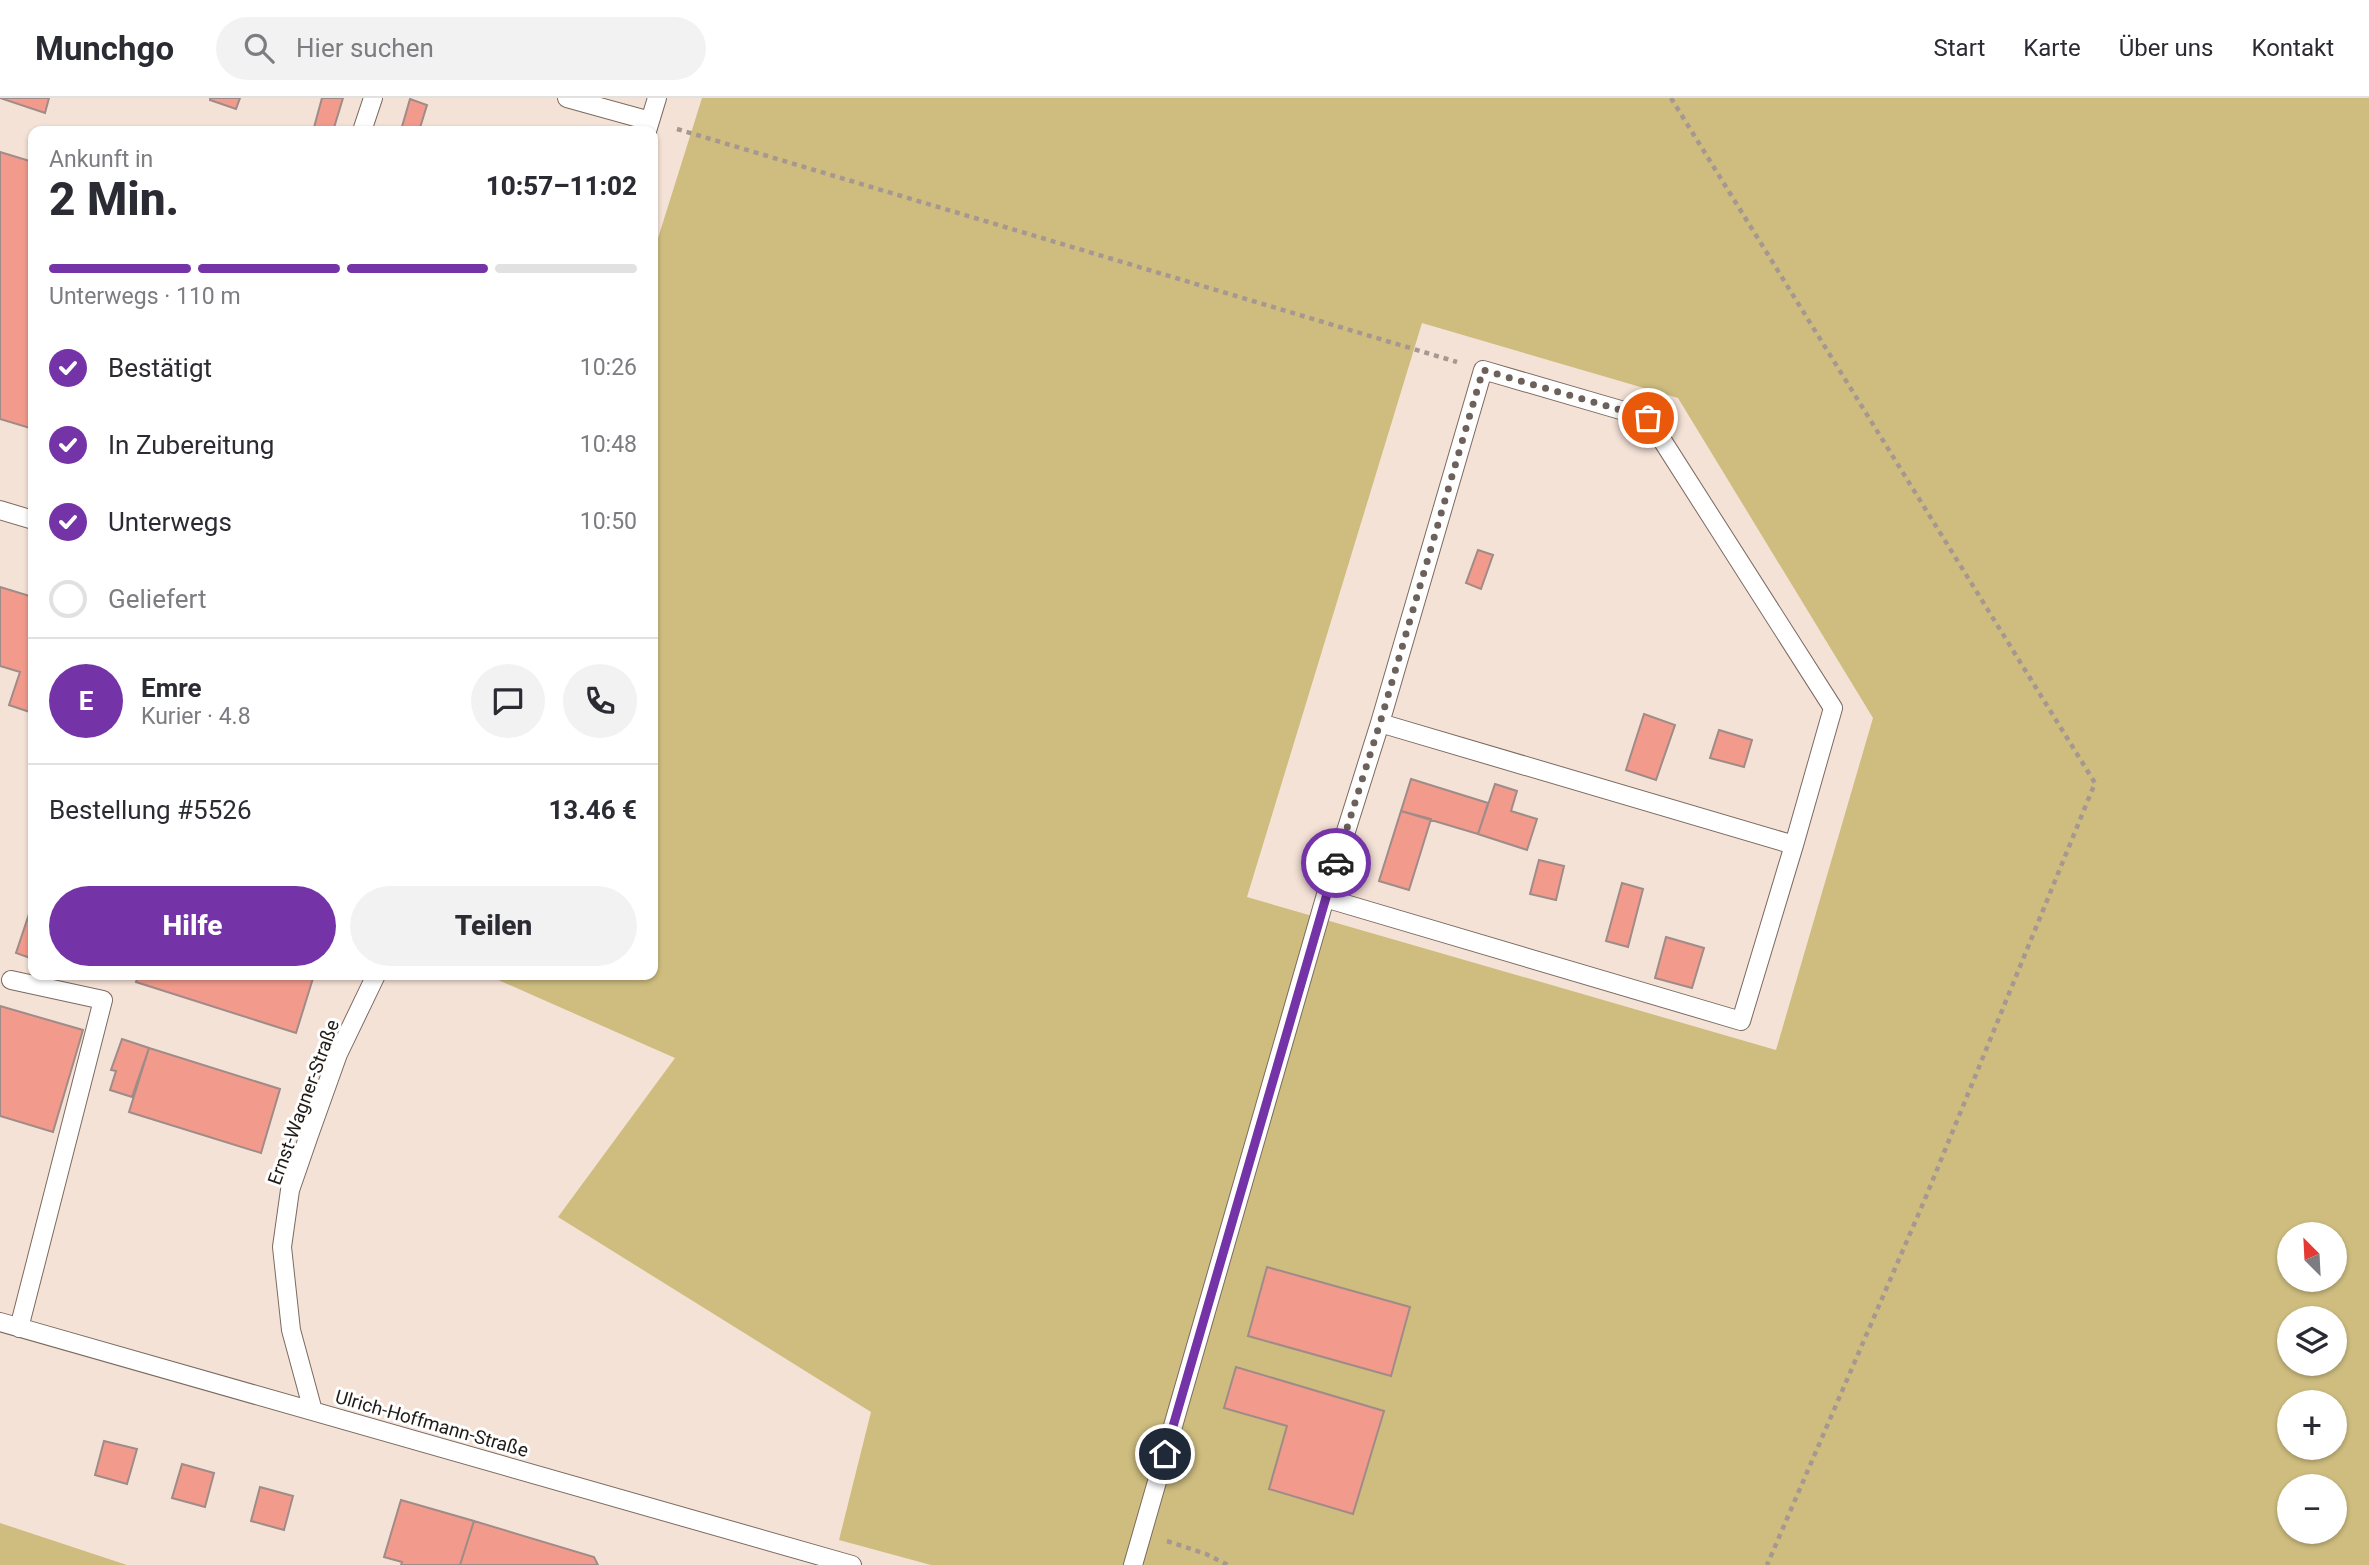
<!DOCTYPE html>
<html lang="de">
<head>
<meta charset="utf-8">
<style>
  :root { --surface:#fff; --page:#f2f2f3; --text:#2b2b33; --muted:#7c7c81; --line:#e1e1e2; --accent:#7533a8 }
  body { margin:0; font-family:Roboto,sans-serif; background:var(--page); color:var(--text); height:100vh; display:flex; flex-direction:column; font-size:26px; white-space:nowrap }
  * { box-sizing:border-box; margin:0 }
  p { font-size:23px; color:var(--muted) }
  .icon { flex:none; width:38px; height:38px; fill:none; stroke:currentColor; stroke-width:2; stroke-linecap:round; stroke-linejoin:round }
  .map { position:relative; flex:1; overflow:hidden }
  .sheet { position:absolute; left:28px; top:28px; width:630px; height:854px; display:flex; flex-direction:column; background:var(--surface); border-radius:14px; box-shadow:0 2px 5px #0004 }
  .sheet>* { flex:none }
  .needle { width:46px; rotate:336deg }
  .tools { position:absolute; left:2277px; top:1124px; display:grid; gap:14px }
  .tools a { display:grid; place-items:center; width:70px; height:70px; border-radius:50%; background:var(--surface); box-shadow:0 2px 5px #0004; font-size:35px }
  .pin { position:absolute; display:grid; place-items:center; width:60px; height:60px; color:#fff; margin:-30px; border:4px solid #fff; border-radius:50%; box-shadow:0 2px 7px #0007 }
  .courier { position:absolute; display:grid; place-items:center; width:70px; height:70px; margin:-35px; border:5px solid #7533a8; border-radius:50%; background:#fff; color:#222; box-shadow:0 2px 9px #0007 }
  .head em { font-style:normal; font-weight:800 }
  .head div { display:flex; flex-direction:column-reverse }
  .head { display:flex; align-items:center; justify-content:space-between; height:119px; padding:0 21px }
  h1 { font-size:46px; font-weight:800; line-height:52px }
  .bar { display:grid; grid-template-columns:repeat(4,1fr); gap:10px 7px; align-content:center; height:84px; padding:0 21px }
  .bar i { height:9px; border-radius:5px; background:var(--line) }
  .bar .active { background:var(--accent) }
  .bar p { grid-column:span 4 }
  .line { display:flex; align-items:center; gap:18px; padding:0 21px; border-top:2px solid var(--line) }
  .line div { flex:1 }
  .round { display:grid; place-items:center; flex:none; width:74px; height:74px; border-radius:37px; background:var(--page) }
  ol { padding:0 21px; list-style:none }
  li { display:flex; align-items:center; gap:21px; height:77px }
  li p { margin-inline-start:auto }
  li .icon { padding:7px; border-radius:50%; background:var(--accent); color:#fff; stroke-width:4 }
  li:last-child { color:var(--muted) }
  li i { width:38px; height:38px; border:4px solid var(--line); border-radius:50% }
  .primary-button { display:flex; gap:14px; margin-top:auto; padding:14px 21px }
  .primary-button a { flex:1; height:80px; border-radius:42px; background:var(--accent); color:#fff; font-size:28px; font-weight:800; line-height:80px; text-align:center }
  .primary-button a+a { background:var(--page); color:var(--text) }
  header { display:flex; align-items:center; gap:42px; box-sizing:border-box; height:98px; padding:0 35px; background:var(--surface); border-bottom:2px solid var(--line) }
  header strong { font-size:33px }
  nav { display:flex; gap:38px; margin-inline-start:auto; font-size:24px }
  .search { width:490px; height:63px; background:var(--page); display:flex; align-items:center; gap:18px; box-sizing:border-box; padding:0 24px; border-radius:38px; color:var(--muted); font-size:26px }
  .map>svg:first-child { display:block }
  .green { fill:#cebd7f; fill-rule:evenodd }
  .building { fill:#f29b8c; stroke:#9f8b87; stroke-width:2 }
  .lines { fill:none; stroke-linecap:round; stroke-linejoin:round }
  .service-casing { stroke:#7b6a60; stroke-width:20 }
  .path { stroke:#a69890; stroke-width:4.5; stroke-dasharray:5 5; stroke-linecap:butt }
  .service { stroke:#fff; stroke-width:18 }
  .done { stroke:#6c615b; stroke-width:7; stroke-dasharray:0 12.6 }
  .route { stroke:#7533a8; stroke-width:9 }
  .labels { text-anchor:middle; stroke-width:6; stroke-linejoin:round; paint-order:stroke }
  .street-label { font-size:19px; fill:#221c18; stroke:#fff }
</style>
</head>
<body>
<header>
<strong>Munchgo</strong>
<div class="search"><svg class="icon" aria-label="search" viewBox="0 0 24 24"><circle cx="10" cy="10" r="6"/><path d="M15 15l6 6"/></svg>Hier suchen</div>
<nav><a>Start</a><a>Karte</a><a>Über uns</a><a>Kontakt</a></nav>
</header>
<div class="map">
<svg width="2369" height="1467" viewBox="0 0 2369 1467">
  <rect width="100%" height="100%" fill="#f5e2d7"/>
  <path class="green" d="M702,0H2369V1467H931L839,1442L871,1314L558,1119L675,960L487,877H653V156ZM1422,225L1678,300L1873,620L1776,952L1247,799ZM2289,1136H2334V1181H2289ZM2289,1220H2334V1265H2289ZM2289,1304H2334V1349H2289ZM2289,1388H2334V1433H2289Z
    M0,1425L127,1467H0Z"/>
  <path class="building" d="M0,0H49L45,15Z
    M210,0H240L236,11L210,2Z
    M322,0H343L333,33H313Z
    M410,1L427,7L419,33L401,32Z
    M0,54L33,64V331L0,321Z
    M1478,452L1493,457L1481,491L1466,485Z
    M0,489L33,499V615L9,607L20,574L0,568Z
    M1644,616L1675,627L1656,682L1626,672Z
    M1719,632L1752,642L1744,669L1710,660Z
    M1411,681L1488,705L1478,736L1401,713Z
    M1495,686L1517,693L1511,713L1537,721L1527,752L1478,736Z
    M1401,713L1431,721L1409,792L1379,783Z
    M1539,762L1564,768L1556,802L1530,796Z
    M1622,785L1643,791L1628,849L1606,843Z
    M33,804V861L16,855Z
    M1666,839L1704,850L1692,890L1655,880Z
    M138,877H314L296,935L136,884Z
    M0,908L83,932L53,1034L0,1018Z
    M122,941L149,950L132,999L110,992L116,973L111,972Z
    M149,950L280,991L261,1055L129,1014Z
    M1267,1169L1410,1209L1391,1278L1248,1238Z
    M1236,1269L1384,1313L1353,1416L1269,1391L1287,1328L1224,1310Z
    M104,1343L137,1351L127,1386L95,1377Z
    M182,1366L214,1375L205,1409L172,1400Z
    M260,1389L293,1398L284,1432L251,1423Z
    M401,1402L474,1423L460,1467H401L402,1464L384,1459Z
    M474,1423L594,1459L598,1467H460Z"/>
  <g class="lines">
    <defs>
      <path id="service" d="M567,0L650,23
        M362,33L373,0
        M647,33L657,0
        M0,412L33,422
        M1325,800L1741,923L1794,747L1380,625
        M11,882L103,902L19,1230
        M0,1224L852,1467
        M313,1313L291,1232L282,1149L290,1092L309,1037L338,956L376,877
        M1133,1467L1325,800L1380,625L1483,272L1648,320L1833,610L1794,747"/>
    </defs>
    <use href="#service" class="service-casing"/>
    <path class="path" d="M1671,0L2095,685L1925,1101L1767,1467
      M677,31L1457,264
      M1167,1443L1206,1456L1228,1467"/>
    <use href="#service" class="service"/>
  </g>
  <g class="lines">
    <path class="done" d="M1336,765L1380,625L1483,272L1648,320"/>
    <path class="route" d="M1165,1356L1336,765"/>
  </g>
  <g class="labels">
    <g class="street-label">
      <text transform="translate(303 1004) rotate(-70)" y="7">Ernst-Wagner-Straße</text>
      <text transform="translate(432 1325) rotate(16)" y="7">Ulrich-Hoffmann-Straße</text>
    </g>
  </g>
</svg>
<div class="tools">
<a><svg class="needle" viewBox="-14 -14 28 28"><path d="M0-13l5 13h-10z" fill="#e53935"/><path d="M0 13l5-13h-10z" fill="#7c7c81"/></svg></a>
<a><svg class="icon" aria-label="layers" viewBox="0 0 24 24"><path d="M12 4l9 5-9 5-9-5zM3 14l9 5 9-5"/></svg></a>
<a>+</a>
<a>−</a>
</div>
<div class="pin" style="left:1648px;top:320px;background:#ea580c"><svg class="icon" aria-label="bag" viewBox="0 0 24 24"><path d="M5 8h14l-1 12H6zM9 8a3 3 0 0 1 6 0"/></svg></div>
<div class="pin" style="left:1165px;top:1356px;background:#1f2937"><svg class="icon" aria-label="home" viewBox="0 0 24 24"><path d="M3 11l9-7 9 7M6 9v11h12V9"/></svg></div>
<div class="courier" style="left:1336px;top:765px"><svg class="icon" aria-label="car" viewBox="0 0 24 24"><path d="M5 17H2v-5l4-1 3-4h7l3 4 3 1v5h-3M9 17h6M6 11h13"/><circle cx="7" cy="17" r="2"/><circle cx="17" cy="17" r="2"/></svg></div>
<section class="sheet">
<div class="head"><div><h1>2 Min.</h1><p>Ankunft in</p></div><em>10:57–11:02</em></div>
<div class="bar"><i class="active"></i><i class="active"></i><i class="active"></i><i></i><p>Unterwegs · 110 m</p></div>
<ol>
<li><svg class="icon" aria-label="check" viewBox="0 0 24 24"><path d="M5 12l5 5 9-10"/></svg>Bestätigt<p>10:26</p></li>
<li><svg class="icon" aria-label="check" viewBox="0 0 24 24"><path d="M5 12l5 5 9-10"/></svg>In Zubereitung<p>10:48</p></li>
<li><svg class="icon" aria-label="check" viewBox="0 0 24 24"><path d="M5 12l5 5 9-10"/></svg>Unterwegs<p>10:50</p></li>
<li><i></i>Geliefert</li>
</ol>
<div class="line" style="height:126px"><b class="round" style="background:var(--accent);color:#fff">E</b><div><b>Emre</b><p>Kurier · 4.8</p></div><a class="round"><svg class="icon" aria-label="chat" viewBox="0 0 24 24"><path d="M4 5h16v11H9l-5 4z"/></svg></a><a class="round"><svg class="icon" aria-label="phone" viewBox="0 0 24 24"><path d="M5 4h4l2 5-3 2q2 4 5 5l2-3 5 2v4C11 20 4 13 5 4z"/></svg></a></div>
<div class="line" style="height:91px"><div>Bestellung #5526</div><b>13.46 €</b></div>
<div class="primary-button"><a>Hilfe</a><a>Teilen</a></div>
</section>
</div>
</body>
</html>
